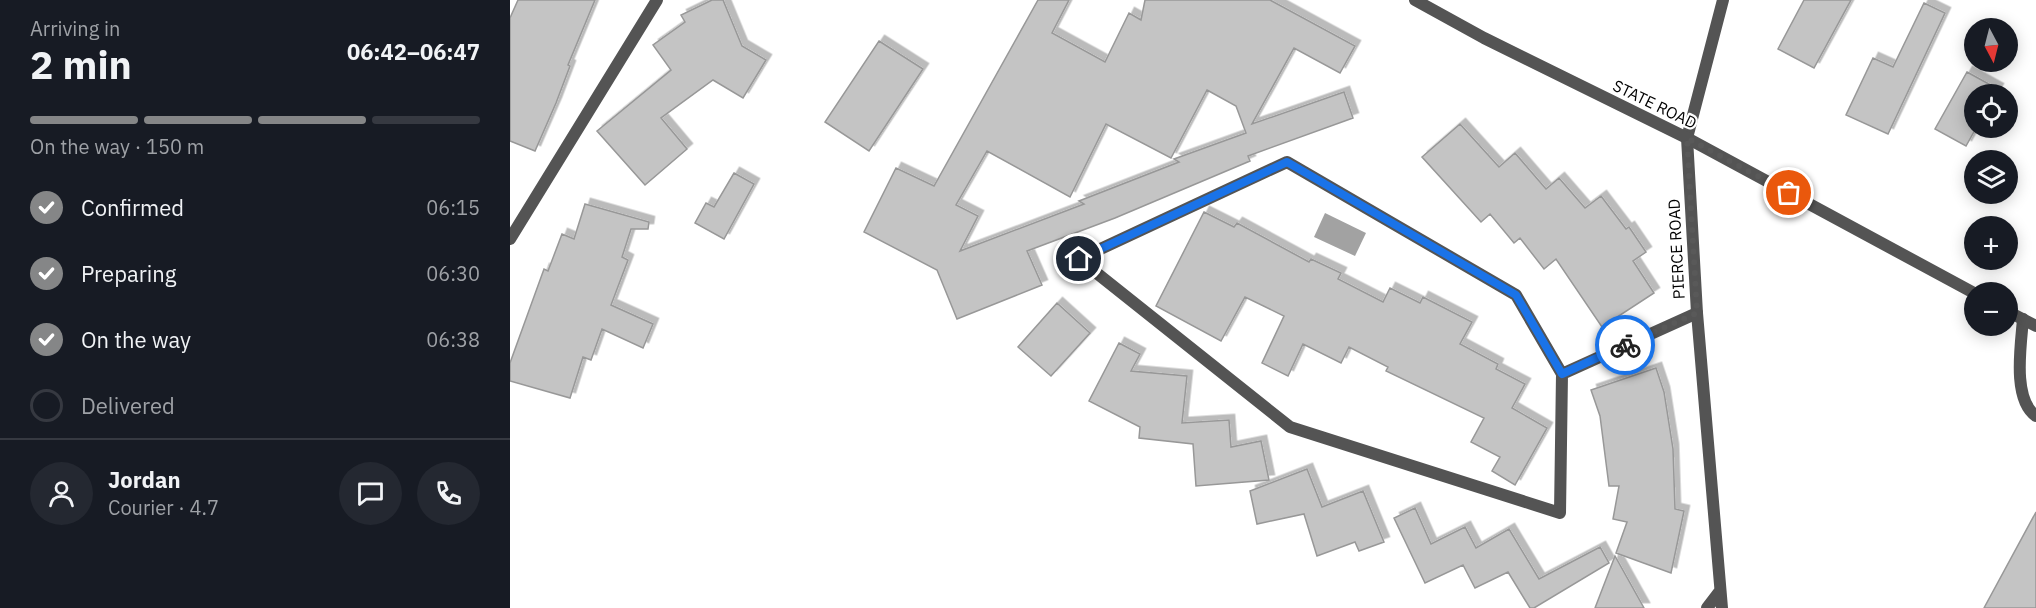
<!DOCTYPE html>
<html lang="en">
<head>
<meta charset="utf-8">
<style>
  :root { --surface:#171b24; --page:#242831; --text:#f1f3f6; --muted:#9ea1a6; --line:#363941; --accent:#858687 }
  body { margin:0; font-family:"IBM Plex Sans",sans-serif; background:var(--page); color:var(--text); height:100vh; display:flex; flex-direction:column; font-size:22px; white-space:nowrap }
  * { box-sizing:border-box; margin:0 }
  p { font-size:20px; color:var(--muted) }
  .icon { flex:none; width:33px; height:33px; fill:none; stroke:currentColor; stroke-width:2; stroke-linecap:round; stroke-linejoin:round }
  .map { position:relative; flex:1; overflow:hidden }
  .panel { display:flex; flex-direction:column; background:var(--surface); width:510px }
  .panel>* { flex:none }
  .needle { width:39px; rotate:173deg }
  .fabs { position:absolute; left:1454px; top:18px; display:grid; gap:12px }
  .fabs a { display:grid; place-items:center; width:54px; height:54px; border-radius:50%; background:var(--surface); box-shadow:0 3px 15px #0003; font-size:30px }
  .pin { position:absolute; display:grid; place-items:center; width:51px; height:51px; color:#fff; margin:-26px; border:3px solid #fff; border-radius:50%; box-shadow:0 2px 6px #0007 }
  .courier { position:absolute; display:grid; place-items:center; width:60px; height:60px; margin:-30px; border:4px solid #1a73e8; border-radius:50%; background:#fff; color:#222; box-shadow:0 2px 8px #0007 }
  .head em { font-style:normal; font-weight:700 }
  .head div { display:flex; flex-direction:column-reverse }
  .head { display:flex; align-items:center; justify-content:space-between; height:102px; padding:0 30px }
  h1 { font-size:39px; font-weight:700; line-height:45px }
  .bar { display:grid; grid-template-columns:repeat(4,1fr); gap:9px 6px; align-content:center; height:72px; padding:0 30px }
  .bar i { height:8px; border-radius:4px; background:var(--line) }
  .bar .selected { background:var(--accent) }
  .bar p { grid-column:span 4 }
  .line { display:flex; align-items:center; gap:15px; padding:0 30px; border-top:2px solid var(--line) }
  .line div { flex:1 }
  .round { display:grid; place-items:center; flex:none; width:63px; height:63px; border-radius:32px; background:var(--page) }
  ol { padding:0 30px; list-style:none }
  li { display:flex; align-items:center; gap:18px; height:66px }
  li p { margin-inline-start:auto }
  li .icon { padding:6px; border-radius:50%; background:var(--accent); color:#fff; stroke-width:4 }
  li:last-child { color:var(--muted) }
  li i { width:33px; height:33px; border:3px solid var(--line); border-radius:50% }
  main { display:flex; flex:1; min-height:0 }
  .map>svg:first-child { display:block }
  .water { fill:#a2a2a2 }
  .building { fill:#c4c4c4; stroke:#989898; stroke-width:1.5; fill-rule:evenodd; filter:url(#shadow) }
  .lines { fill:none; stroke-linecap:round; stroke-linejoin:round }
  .service { stroke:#545454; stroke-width:12 }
  .minor { stroke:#545454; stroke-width:12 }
  .tertiary { stroke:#545454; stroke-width:12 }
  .done { stroke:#595959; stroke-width:6; stroke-dasharray:0 10.8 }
  .route { stroke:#1a73e8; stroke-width:8 }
  .labels { text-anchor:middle; stroke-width:4.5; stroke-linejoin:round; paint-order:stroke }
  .street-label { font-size:16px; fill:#000; stroke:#fff }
</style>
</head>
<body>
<main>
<section class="panel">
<div class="head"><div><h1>2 min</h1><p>Arriving in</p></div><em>06:42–06:47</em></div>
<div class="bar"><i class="selected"></i><i class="selected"></i><i class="selected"></i><i></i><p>On the way · 150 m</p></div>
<ol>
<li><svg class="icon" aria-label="check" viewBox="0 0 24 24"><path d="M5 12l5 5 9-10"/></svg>Confirmed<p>06:15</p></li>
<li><svg class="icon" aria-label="check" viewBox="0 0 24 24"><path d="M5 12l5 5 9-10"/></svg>Preparing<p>06:30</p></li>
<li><svg class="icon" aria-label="check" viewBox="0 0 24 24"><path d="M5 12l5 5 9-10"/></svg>On the way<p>06:38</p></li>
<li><i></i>Delivered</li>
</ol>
<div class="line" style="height:108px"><a class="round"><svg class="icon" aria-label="person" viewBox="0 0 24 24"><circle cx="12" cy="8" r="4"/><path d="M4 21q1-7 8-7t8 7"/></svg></a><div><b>Jordan</b><p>Courier · 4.7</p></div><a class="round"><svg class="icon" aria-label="chat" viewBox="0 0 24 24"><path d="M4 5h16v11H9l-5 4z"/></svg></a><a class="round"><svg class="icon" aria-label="phone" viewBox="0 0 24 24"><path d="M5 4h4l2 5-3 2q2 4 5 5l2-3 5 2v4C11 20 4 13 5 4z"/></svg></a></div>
</section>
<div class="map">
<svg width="1526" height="608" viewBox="0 0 1526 608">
  <defs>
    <filter id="shadow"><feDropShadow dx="5.5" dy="-5.5" stdDeviation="0" flood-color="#0004"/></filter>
  </defs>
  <rect width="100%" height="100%" fill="#fff"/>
  <path class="water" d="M815,213L856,233L845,256L804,237Z"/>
  <path class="building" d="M8,0H85L58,65L60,66L46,103L25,151L0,141V18Z
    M202,0H213L232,46L256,60L233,98L203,80L151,118L177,149L135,185L87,131L161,70L143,45L175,22L171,15Z
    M528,0H559L542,33L595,62L619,13L631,20L635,0H760L845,46L830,73L784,48L742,124L834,92L843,118L738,156L740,161L605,218L517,251L532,285L447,319L427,270L354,232L386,168L424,186ZM697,90L726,106L736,133L664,159L669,162L569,201L574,204L450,251L468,216L446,205L477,151L560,197L596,124L661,158Z
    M1294,0H1341L1304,68L1268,49Z
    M1414,3L1435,13L1378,134L1336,115L1363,58L1383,67Z
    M369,41L413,69L359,151L315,122Z
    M1457,72L1488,89L1485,94H1464V128H1466L1456,146L1425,129Z
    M950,124L989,167L1005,153L1036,189L1049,178L1075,208L1091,196L1116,229L1119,227L1136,252L1123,261L1144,293L1092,327L1046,259L1034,269L1010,238L1004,243L980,214L971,222L912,157Z
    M224,173L244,184L214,239L185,223L196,203L204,207Z
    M75,204L139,222L138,229H121L112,257L118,260L101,305L143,324L133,348L92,329L81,360L73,357L60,398L0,381V363L34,269L38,271L52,234L64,239Z
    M694,212L724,227L727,223L799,262L801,259L831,273L828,279L873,302L880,288L910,303L913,297L962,322L950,344L988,364L986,369L1015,384L1002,408L1037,428L1005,485L982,471L990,457L961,442L974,418L876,371L878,367L839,347L831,363L793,344L778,376L752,363L774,316L735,297L711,341L646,306Z
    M547,303L580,333L541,376L508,347Z
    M609,343L630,354L621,371L677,376L672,423L719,420L721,447L751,441L759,480L686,486L683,444L629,438L630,427L579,401Z
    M1146,368L1154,392L1163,449L1165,509L1174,511L1161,573L1106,553L1117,522L1103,519L1109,486H1099L1090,416L1081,390Z
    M797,469L812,507L853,491L874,542L849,551L845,542L807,556L794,514L747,524L740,491Z
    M905,508L921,544L955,527L966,548L999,529L1029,579L1090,547L1099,563L1024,608H1020L998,572L965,588L953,565L915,583L884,518Z
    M1526,512V608H1474Z
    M1105,556L1134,608H1085Z"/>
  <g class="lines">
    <path class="service" d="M777,162L1006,295L1052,374L1050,513L780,427L569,259Z
      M0,239L147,0
      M1513,319C1511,345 1502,399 1526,416
      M1052,374L1187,313"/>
    <path class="minor" d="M1197,608L1210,591
      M1212,608L1187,313L1177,138L1213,0"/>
    <path class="tertiary" d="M905,0L974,38L1177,138L1464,293
      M1497,311L1526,326"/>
  </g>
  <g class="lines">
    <path class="done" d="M1115,345L1187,313L1177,138L1279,193"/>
    <path class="route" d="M569,259L777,162L1006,295L1052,374L1115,345"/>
  </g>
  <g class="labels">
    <g class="street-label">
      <text transform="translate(1145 104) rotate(26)" y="6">STATE ROAD</text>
      <text transform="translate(1166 249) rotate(-93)" y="6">PIERCE ROAD</text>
    </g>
  </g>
</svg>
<div class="fabs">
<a><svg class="needle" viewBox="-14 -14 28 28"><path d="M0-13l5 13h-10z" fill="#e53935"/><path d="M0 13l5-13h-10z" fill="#9ea1a6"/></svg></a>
<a><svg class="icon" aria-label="locate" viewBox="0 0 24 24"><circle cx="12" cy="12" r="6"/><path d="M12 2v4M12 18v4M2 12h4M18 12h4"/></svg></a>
<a><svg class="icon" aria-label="layers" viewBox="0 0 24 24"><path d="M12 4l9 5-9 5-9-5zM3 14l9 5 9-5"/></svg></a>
<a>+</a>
<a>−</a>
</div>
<div class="pin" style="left:1279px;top:193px;background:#ea580c"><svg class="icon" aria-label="bag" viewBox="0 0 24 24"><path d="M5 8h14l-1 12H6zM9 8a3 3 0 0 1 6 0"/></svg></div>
<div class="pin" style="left:569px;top:259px;background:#1f2937"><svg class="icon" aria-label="home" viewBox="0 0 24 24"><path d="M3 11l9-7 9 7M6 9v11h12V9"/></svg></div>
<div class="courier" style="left:1115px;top:345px"><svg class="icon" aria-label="bike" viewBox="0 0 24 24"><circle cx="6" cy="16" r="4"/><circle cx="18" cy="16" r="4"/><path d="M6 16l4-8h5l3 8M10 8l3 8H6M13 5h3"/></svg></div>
</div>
</main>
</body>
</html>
